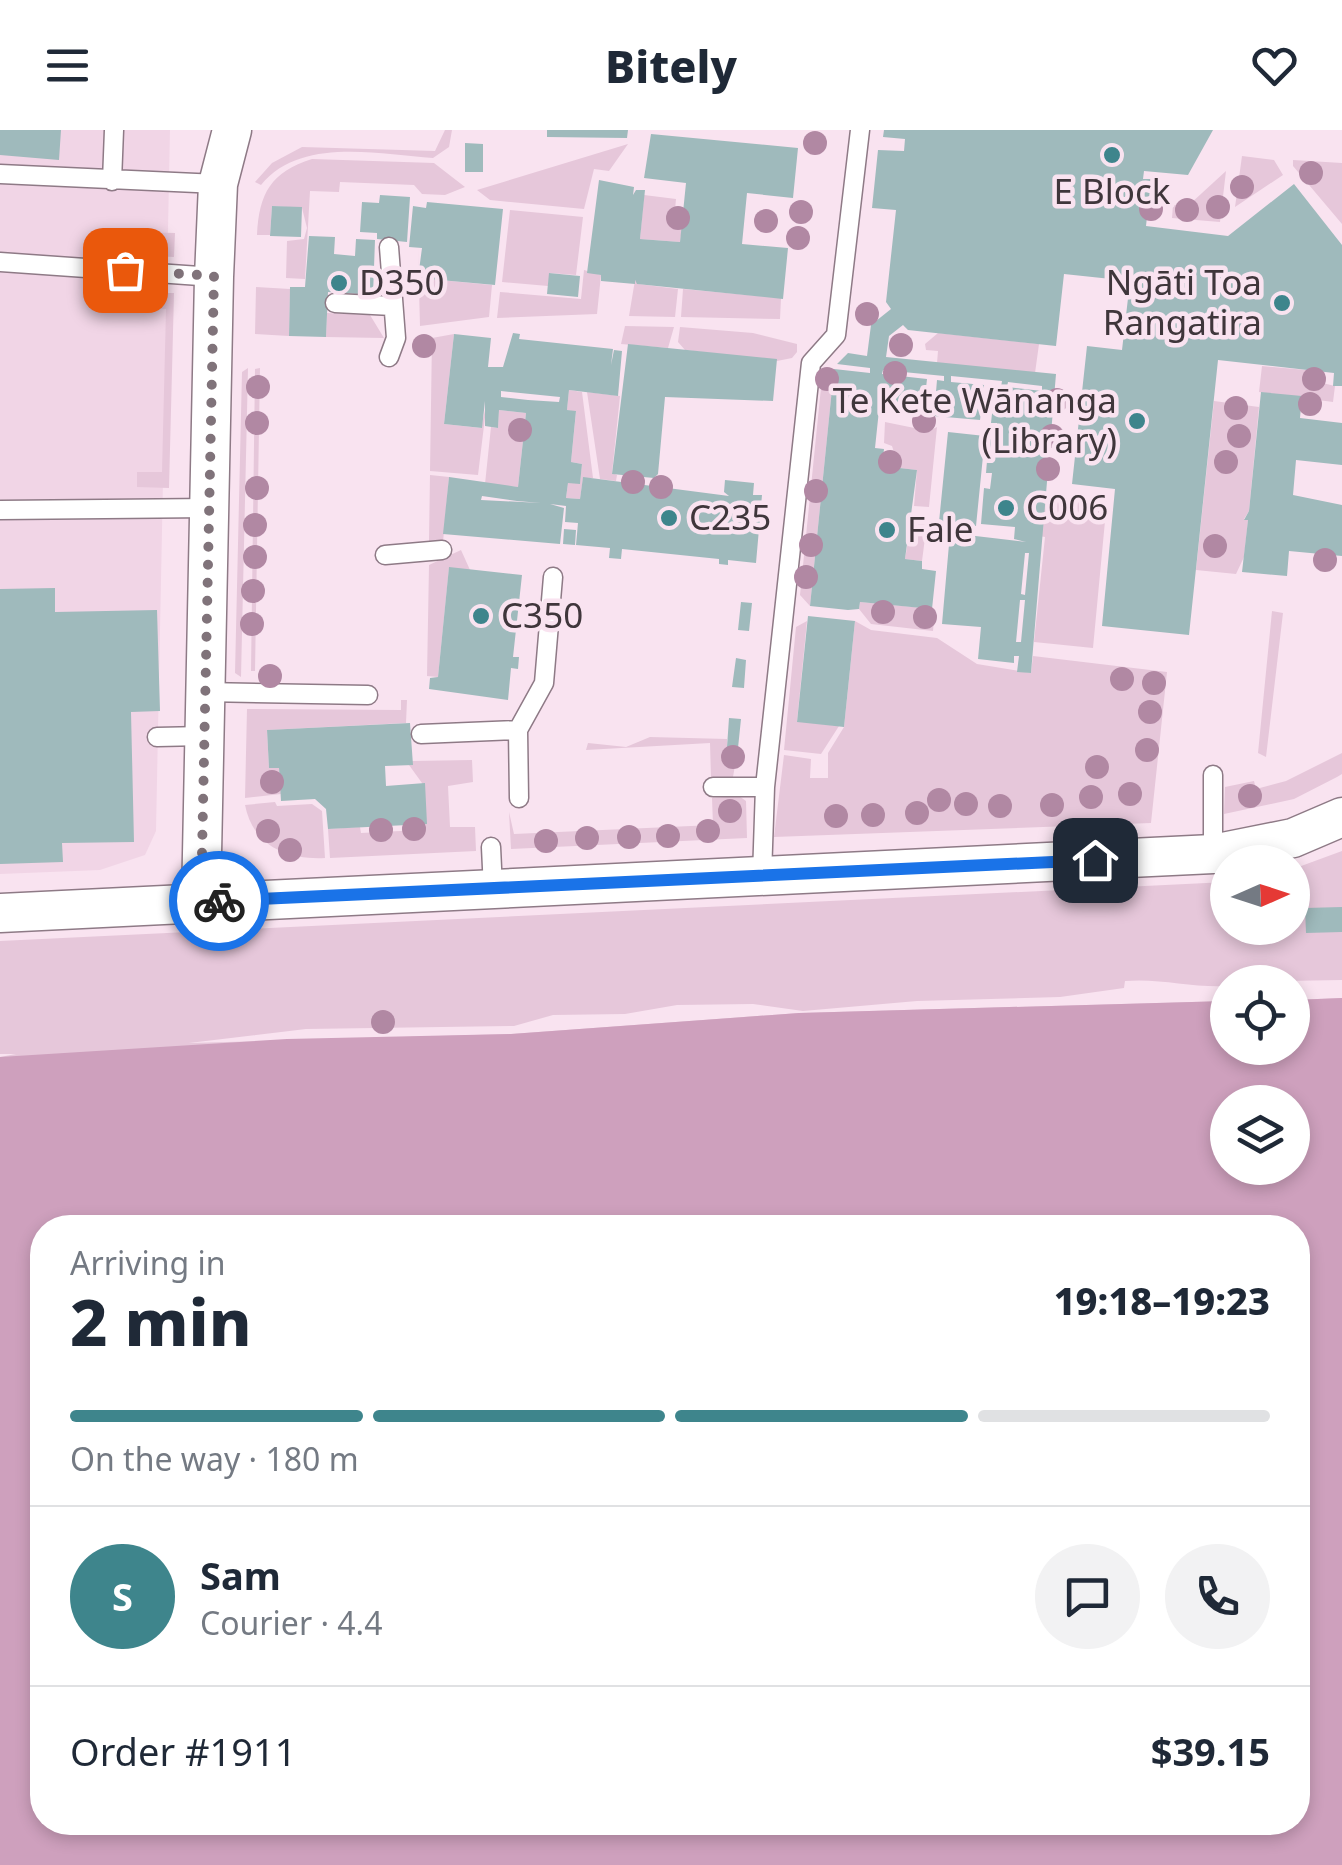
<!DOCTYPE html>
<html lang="en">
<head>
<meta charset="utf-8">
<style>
  :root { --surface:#fff; --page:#f2f2f3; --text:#1f2937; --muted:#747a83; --line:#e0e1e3; --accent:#3e858c }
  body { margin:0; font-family:"Noto Sans",sans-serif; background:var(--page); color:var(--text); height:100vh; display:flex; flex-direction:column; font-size:38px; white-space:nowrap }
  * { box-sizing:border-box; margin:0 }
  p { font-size:32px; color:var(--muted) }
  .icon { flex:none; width:55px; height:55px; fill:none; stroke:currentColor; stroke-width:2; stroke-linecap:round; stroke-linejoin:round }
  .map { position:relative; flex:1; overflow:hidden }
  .drawer { position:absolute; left:30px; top:1085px; width:1280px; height:620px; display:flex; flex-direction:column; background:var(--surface); border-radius:40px; box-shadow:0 5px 15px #0003 }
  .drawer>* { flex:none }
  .needle { width:65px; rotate:87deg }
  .tools { position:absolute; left:1210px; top:715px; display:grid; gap:20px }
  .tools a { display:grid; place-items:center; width:100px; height:100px; border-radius:50%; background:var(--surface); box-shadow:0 5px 15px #0003; font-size:50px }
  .pin { position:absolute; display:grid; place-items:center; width:85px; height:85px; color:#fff; margin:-42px; border-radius:20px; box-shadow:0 5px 15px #0006 }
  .courier { position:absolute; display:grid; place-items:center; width:100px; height:100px; margin:-50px; border:8px solid #1a73e8; border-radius:50%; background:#fff; color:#222; box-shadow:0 2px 12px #0007 }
  .summary em { font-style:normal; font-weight:800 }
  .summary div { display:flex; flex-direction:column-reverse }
  .summary { display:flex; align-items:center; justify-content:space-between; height:170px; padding:0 40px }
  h1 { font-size:65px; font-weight:800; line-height:75px }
  .bar { display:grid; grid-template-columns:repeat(4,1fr); gap:15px 10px; align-content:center; height:120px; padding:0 40px }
  .bar i { height:12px; border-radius:8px; background:var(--line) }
  .bar .on { background:var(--accent) }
  .bar p { grid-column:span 4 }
  .line { display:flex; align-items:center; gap:25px; padding:0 40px; border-top:2px solid var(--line) }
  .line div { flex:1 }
  .round { display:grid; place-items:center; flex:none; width:105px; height:105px; border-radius:52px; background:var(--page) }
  header { display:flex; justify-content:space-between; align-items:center; height:130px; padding:0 40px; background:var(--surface); font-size:45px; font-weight:800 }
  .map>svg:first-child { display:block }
  .built { fill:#f1d5e6 }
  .green { fill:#e6c7da; fill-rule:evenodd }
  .water { fill:#cea0bd; fill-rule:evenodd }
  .building { fill:#9fbabc; fill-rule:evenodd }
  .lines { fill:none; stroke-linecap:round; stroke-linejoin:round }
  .service-casing { stroke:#8e7a86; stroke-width:21 }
  .minor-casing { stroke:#8e7a86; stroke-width:41 }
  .service { stroke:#fff; stroke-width:18 }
  .minor { stroke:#fff; stroke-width:38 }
  .tree { fill:#b188a3 }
  .done { stroke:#80737a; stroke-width:10; stroke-dasharray:0 18 }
  .route { stroke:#1a73e8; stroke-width:12 }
  .poi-dot { fill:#3e858c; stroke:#f9e3f0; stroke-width:4 }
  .labels { text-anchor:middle; stroke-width:9; stroke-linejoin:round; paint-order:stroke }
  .poi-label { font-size:35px; fill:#3f363b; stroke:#f9e3f0; text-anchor:start }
</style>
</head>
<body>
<header><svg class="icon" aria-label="menu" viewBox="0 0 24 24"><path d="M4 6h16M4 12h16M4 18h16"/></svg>Bitely<svg class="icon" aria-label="heart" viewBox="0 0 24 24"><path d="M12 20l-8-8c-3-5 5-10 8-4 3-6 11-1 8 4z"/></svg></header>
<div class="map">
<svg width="1342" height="1735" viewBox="0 0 1342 1735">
  <rect width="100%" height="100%" fill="#f9e3f0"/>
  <path class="built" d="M0,0H170L156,701L145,725L100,740L0,744Z"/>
  <path class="green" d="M445,0H452L449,17L433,28C377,24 300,7 261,55L255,52L272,33L302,17L435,21Z
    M628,14L609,41L594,39L584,79L490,70L477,60Z
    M1242,26L1274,30L1283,45L1235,77Z
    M312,29L434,33L465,57L445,65L422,64L414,55L340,52L339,62L310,61L305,149L286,148L287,111L304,109L307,98L302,78L272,76L270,105H257C259,63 271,42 312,29Z
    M1293,30L1342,33V94L1293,36Z
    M1226,41L1220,92L1172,88L1173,75L1190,74Z
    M644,65L676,69L674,90L683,91L680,112L640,109Z
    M510,80L583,87L576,145L550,143L548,156L502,152Z
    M134,102L175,103L174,127L132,125Z
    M418,117L419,148L492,155L489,187L420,196Z
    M584,140L601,145L597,184L497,188L500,162L581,169Z
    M635,150L638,154L678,159L675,187L629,186Z
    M256,157L290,159L289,206L255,204Z
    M683,159L781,168L780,189L681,187Z
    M149,163H174L169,358L137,357V342H162L166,179L149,178Z
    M327,183L370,185L384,208L326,207Z
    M625,196L674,197L668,218L621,214Z
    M680,197L753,203L797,214V222L792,228L777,231L685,220L678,212Z
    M938,203L1039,214L1035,243L937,233L938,221L926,220L925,214Z
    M454,204L444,294L481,298L487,271L478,345L430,341L432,208Z
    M1262,236L1306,240L1310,250L1335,256L1333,272L1259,262Z
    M248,238L241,547L235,543L242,242Z
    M260,238L255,541H251L255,239Z
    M823,238L834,239L810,476L800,465Z
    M569,260L582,262L593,348H583L580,369L566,368L568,353H580L582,334L571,332L576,282L567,280Z
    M587,262L620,266L612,343L617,345L616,351L600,349Z
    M1214,271L1259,277L1249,381L1244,389L1248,390L1244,427L1236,444L1196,440Z
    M499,280L526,283L518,357L485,354L491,297L498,298Z
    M885,292L929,301L937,297L929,377L914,376L917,340L899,338L892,316L884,313Z
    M430,345L449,347L443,412L429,411Z
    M1044,364L1107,370L1093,518L1034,512L1045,407L1039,406Z
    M913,383L928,385L922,431L905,429Z
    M461,420L470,440L449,438L438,547L427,546L429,435Z
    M860,472L935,479L933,501L871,494L859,479Z
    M1272,481L1283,483L1266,627L1258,623Z
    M807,491L797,591L839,596L821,624L784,620L796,497Z
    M855,491L871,500L937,508L977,534L1031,543L1033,526L1167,542L1151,693L774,707L784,625L811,629L810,648H828V623L844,597Z
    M401,570H407L406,593L267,600L269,638H279L281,664L245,668L247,579L401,580Z
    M650,607L727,609V617L738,618L733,647H711L710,613L586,620L588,613L626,617Z
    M1342,623V644L1337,647L1294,669L1224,684L1225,657L1254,651L1256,659L1286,651Z
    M472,630L473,652L448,656L450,697H475L476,721L330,728L328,699L360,697L361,703L420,700L422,653L409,635L412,631Z
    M739,666L746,671L747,708L511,719L509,682L514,704L713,695L712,668Z
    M275,672L277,676L312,674L322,681L325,728C287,730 253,716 245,675Z
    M1342,721V850L1228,852L1227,856C1193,858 1160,848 1125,851L1124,858L1060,867L917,871L803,881L753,874L677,875L625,884L553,885L514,896L306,899L189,913L511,904L799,883L1227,871L1228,918H1292L1293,870L1342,868L1298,1098H42L0,927L16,924H0V811L1227,752L1228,798H1292L1293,739ZM1228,972H1292V1038H1228Z"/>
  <path class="water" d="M1342,868V1735H0V927L287,909L511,904L799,883L1227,871L1228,918H1292L1293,870ZM1228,972H1292V1038H1228ZM42,1098H1298V1692H42Z"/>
  <path class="building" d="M0,0H61L59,30L0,25Z
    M547,0H628L627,8L547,7Z
    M884,0H1213L1188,45L1144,41L1143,49H1151L1146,96L1228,106L1294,54L1342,115V256H1333L1334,243L1218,230L1189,505L1102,496L1115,359L1072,354L1087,216L1122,220L1130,151L1064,144L1056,216L908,200L903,195L889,206L886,227L1056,244L1031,543L1017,542L1019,526H1014V533L978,529L981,497L942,494L950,403L1026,412L1014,409L1015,397L981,394L984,358L990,359L992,343H986L989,307L996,308L997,300V293H991L995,256L1001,257L1002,251L951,246V252L984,255L980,290L934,286L937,250L944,251V246L883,240L882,244L927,249L923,285L879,280L875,318L884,319L882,336L917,340L905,429L922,431V439L936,441L932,479L860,472L859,479L848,480L810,476L834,239L870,243V238L837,234L848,223L867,226L871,195L891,179L886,172L896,80L872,78L878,20L904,21L905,9L883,7ZM1008,252L1042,256V261L1007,257ZM1025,423H1029L1025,465L1021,464ZM1020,470H1025L1021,512H1016Z
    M651,4L798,18L793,68L747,63L742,114L788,118L783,169L637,154L635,150V154L601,151V145L587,143L599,50L634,57L633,65L636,60H645L640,109L680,112L686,53L644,48Z
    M465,13L483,14V42H465Z
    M380,65L410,67L407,112L377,109V103L360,102L362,72L379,73Z
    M427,72L503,79L495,155L418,148L422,118L409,117L413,76L426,78Z
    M272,76L302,77L301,107L270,106Z
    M309,106L335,107L334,124L355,126L356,109L375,110L373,165L328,162L326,207L289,206L290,157H305Z
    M549,143L580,146L578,167L547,164Z
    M513,203L520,204L519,209L613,219L611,235L614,220L622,221L618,266L569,260L567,280L576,281L571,332L582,334L580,354L568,353L566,368L580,369L583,347L729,366L724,362L725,350L754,353L753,365H762L756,433L728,430V435L719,434V429L622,419L621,429L609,428L610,418L576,415L578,393L565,392L566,376L550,374L564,378L560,414L443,404L449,347L518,357L526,283L499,280L498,298L485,296V271L482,298L444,294L454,204L491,208L488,237H503ZM501,261L560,267L559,272L528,270L501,267ZM482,366L517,371L541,373L481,370Z
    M628,214L777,229L773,271L665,267L658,344L654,348L612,344Z
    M1261,262L1302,266L1300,288L1342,293V335L1296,330L1293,365L1342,375V426L1289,421L1287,446L1242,442L1248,390H1244L1249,381Z
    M948,302L985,306L976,396L939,392Z
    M564,399L576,400L575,415L563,414Z
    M449,437L522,445L513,527H519L518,539L511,538L508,570L429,559L430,548L438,547Z
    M55,458V482L157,480L160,581L131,582L134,712L62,713L63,732L0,734V459Z
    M741,472L752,473L749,501L738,500Z
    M808,486L855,491L844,597L797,592Z
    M736,528L746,530L744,558L732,557Z
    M729,588L741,589L738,618L727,617Z
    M410,593L413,635L385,636L386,656L425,653L427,694L328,699L326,679L315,669L281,671L279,638H269L267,600Z
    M1342,777V802L1306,803L1305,778Z"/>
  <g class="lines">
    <defs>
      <path id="service" d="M0,44L218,54
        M112,51L114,0
        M0,132L214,147
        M335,173L392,176
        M389,227L396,208L389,117
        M0,380L210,378
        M385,425L442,420
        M204,562L368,565
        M421,604L518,600
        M157,607L203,606
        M713,657H765
        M519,668L518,600L544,553L553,447
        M491,717L493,759
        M1213,724V645
        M762,746L765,657L811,233L836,205L860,0"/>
      <path id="minor" d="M201,772L214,147L218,54L232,0
        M0,783L1213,724L1293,708L1342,687"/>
    </defs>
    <use href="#service" class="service-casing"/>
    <use href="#minor" class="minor-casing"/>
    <use href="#service" class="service"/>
    <use href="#minor" class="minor"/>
  </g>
  <g class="tree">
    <circle cx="815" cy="13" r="12"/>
    <circle cx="1311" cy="43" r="12"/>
    <circle cx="1242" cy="57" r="12"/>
    <circle cx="1218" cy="77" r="12"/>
    <circle cx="1151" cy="79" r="12"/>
    <circle cx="1187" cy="80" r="12"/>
    <circle cx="801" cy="82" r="12"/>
    <circle cx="678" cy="88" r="12"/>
    <circle cx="766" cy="91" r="12"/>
    <circle cx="798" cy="108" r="12"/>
    <circle cx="867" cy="184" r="12"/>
    <circle cx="901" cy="215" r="12"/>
    <circle cx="424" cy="216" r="12"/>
    <circle cx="895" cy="243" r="12"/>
    <circle cx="827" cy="249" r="12"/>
    <circle cx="1314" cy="249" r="12"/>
    <circle cx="258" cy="257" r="12"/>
    <circle cx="1057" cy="270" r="12"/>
    <circle cx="1310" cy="274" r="12"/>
    <circle cx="1236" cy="278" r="12"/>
    <circle cx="924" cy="291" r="12"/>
    <circle cx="257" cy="293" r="12"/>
    <circle cx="520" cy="300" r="12"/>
    <circle cx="1052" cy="306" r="12"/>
    <circle cx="1239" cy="306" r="12"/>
    <circle cx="890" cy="332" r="12"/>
    <circle cx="1226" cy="332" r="12"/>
    <circle cx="1048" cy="339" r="12"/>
    <circle cx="633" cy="352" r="12"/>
    <circle cx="661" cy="357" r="12"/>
    <circle cx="257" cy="358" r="12"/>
    <circle cx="816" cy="361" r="12"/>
    <circle cx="255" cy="395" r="12"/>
    <circle cx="811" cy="415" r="12"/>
    <circle cx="1215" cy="416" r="12"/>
    <circle cx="255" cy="427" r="12"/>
    <circle cx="1325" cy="430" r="12"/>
    <circle cx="806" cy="447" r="12"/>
    <circle cx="253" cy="461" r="12"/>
    <circle cx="883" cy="482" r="12"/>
    <circle cx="925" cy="487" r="12"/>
    <circle cx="252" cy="494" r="12"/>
    <circle cx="270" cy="546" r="12"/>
    <circle cx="1122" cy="549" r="12"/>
    <circle cx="1154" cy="553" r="12"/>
    <circle cx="1150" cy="582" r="12"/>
    <circle cx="1147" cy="620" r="12"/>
    <circle cx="733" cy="627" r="12"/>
    <circle cx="1097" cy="637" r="12"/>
    <circle cx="272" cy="652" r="12"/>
    <circle cx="1130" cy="664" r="12"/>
    <circle cx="1250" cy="666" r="12"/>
    <circle cx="1091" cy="667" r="12"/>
    <circle cx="939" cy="670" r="12"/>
    <circle cx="966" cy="674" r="12"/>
    <circle cx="1052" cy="675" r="12"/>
    <circle cx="1000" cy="676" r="12"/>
    <circle cx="730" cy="681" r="12"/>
    <circle cx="917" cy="683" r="12"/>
    <circle cx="873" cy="685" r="12"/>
    <circle cx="836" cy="686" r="12"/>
    <circle cx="414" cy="699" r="12"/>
    <circle cx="381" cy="700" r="12"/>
    <circle cx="268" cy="701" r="12"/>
    <circle cx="708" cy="701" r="12"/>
    <circle cx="668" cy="706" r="12"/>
    <circle cx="629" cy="707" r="12"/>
    <circle cx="587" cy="708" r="12"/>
    <circle cx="546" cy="711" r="12"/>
    <circle cx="290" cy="720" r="12"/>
    <circle cx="383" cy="892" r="12"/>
  </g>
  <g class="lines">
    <path class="done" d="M125,140L214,146L201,772L219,771"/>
    <path class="route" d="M219,771L1095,730"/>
  </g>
  <g class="poi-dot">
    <circle cx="1112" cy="25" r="10"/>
    <circle cx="339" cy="153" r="10"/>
    <circle cx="1282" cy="173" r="10"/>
    <circle cx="1137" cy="291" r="10"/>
    <circle cx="1006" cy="378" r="10"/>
    <circle cx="669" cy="388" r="10"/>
    <circle cx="887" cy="400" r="10"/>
    <circle cx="481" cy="486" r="10"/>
  </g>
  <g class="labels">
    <g class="poi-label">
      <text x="1112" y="74" text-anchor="middle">E Block</text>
      <text x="359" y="165">D350</text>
      <text x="1262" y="165" text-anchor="end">Ngāti Toa<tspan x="1262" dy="40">Rangatira</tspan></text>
      <text x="1117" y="283" text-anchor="end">Te Kete Wānanga<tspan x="1117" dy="40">(Library)</tspan></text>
      <text x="1026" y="390">C006</text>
      <text x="689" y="400">C235</text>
      <text x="907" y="412">Fale</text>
      <text x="501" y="498">C350</text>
    </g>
  </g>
</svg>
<div class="tools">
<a><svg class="needle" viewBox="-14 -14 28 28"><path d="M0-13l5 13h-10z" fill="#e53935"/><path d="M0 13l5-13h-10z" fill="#747a83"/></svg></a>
<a><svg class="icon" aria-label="locate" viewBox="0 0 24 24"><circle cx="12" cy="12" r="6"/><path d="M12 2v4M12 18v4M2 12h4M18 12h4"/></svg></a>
<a><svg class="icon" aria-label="layers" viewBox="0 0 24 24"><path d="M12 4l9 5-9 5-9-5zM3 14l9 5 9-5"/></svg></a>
</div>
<div class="pin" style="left:125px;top:140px;background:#ea580c"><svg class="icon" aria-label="bag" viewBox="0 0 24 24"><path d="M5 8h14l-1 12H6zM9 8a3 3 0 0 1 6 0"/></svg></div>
<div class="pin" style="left:1095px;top:730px;background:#1f2937"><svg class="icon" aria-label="home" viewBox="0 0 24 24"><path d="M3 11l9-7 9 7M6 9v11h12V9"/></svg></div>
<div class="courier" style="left:219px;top:771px"><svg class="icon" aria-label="bike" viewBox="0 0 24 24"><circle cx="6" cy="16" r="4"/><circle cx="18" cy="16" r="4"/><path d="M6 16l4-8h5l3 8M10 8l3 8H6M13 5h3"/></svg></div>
<section class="drawer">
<div class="summary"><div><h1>2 min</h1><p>Arriving in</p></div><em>19:18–19:23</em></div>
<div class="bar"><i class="on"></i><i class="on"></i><i class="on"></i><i></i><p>On the way · 180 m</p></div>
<div class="line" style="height:180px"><b class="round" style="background:var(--accent);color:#fff">S</b><div><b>Sam</b><p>Courier · 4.4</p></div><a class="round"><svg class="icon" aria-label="chat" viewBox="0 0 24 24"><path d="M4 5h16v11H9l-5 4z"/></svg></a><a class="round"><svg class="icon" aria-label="phone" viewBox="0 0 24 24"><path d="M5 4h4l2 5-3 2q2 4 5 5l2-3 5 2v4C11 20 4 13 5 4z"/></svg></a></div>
<div class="line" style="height:130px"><div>Order #1911</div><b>$39.15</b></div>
</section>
</div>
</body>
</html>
